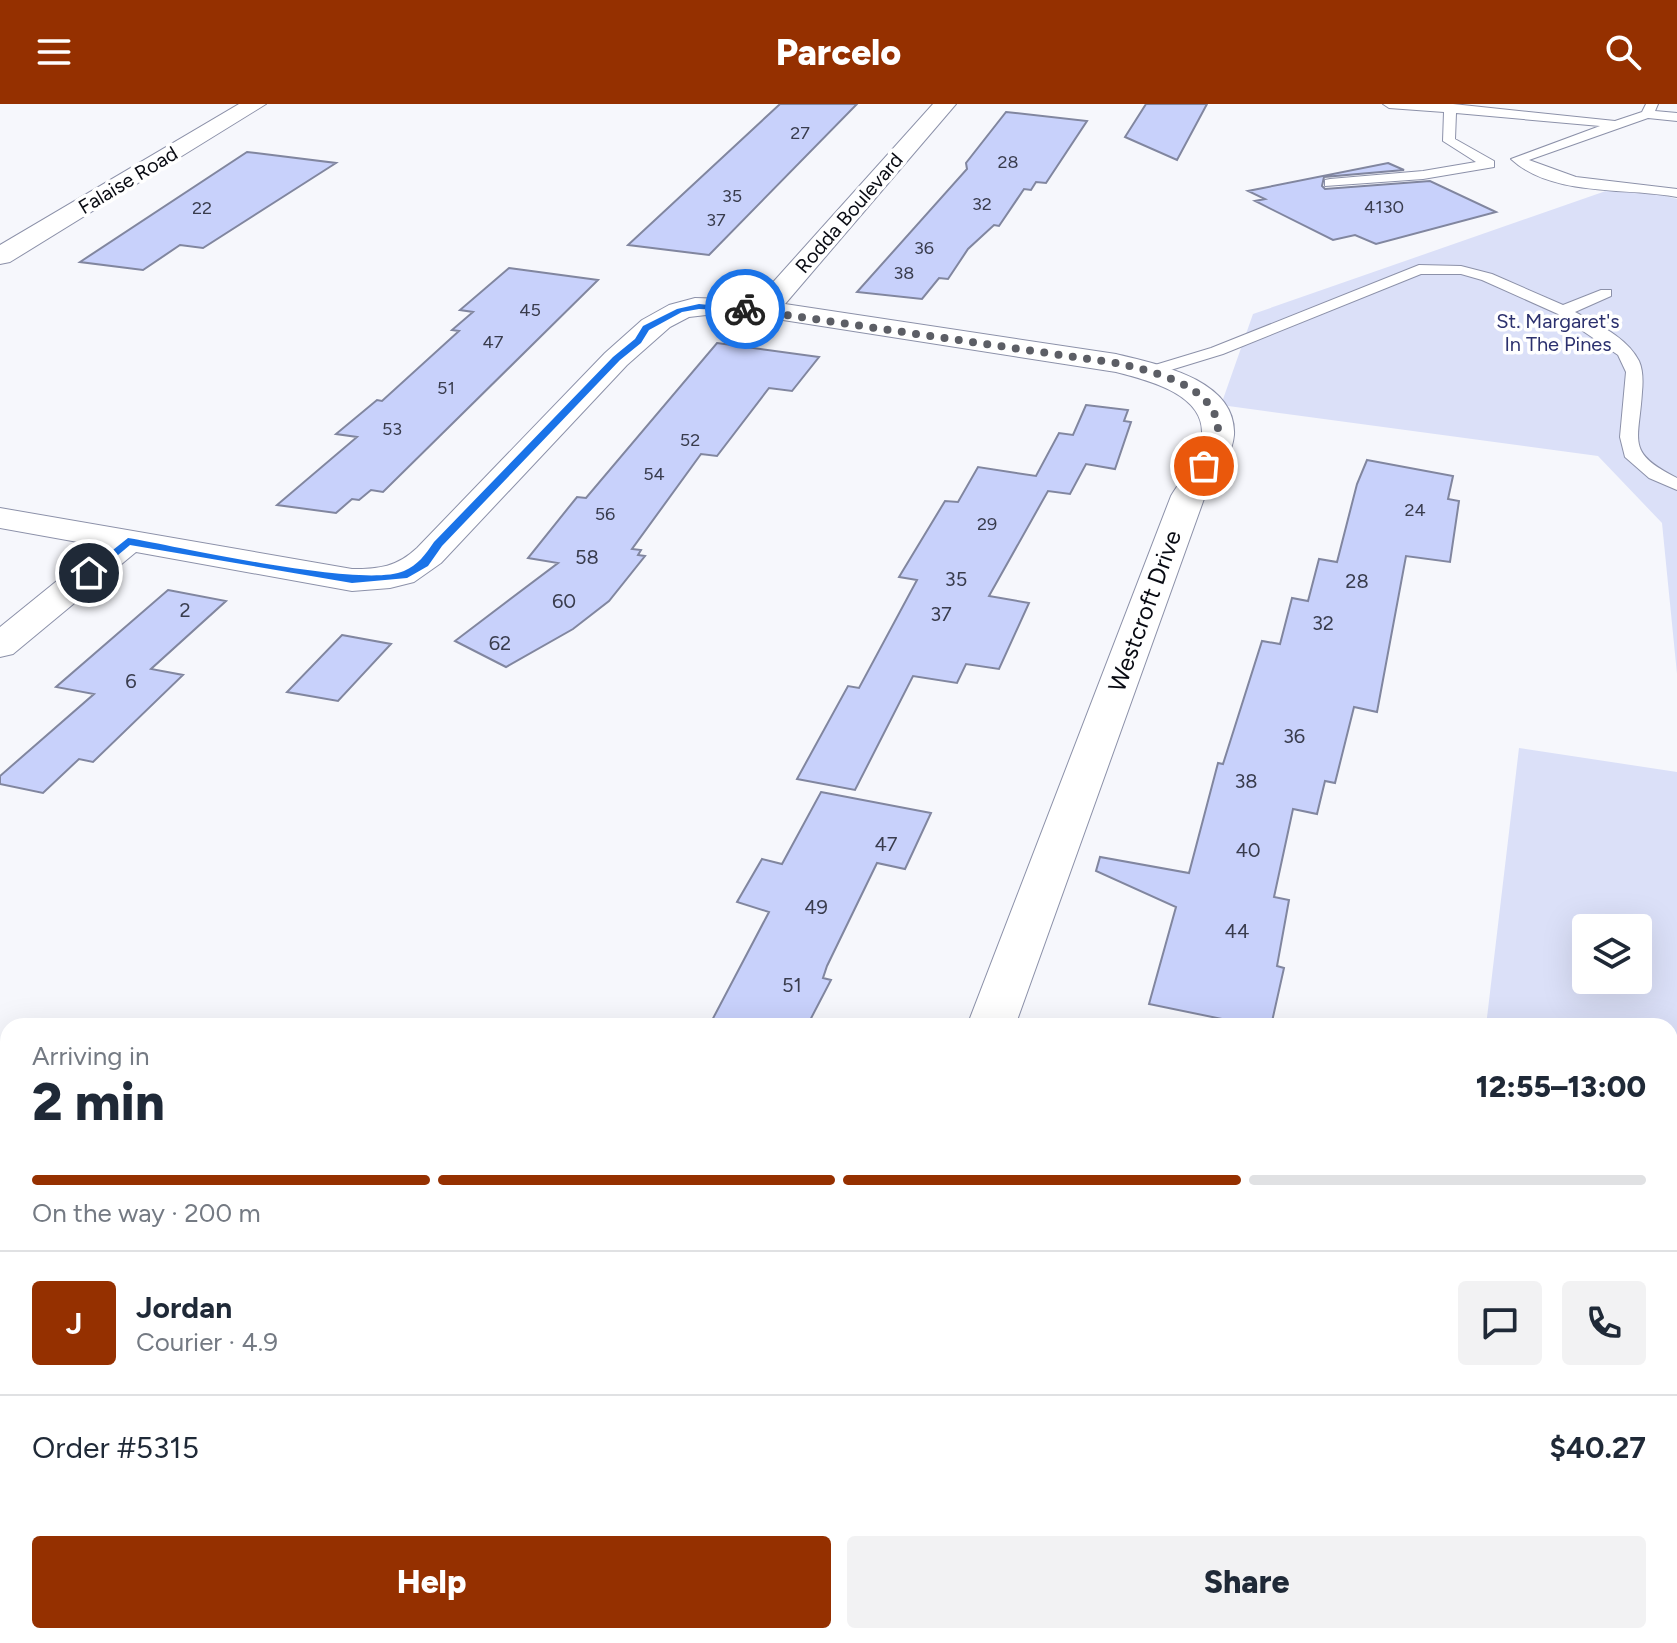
<!DOCTYPE html>
<html lang="en">
<head>
<meta charset="utf-8">
<style>
  :root { --surface:#fff; --page:#f2f2f3; --text:#1f2937; --muted:#747a83; --line:#e0e1e3; --accent:#953000 }
  body { margin:0; font-family:Figtree,sans-serif; background:var(--page); color:var(--text); height:100vh; display:flex; flex-direction:column; font-size:30px; white-space:nowrap }
  * { box-sizing:border-box; margin:0 }
  p { font-size:26px; color:var(--muted) }
  .icon { flex:none; width:44px; height:44px; fill:none; stroke:currentColor; stroke-width:2; stroke-linecap:round; stroke-linejoin:round }
  .map { position:relative; flex:1; overflow:hidden }
  .sheet { position:absolute; left:0px; top:914px; width:1678px; height:626px; display:flex; flex-direction:column; background:var(--surface); border-radius:24px 24px 0 0; box-shadow:0 8px 32px #0002 }
  .sheet>* { flex:none }
  .controls { position:absolute; left:1572px; top:810px; display:grid; gap:16px }
  .controls a { display:grid; place-items:center; width:80px; height:80px; border-radius:8px; background:var(--surface); box-shadow:0 8px 32px #0002; font-size:40px }
  .pin { position:absolute; display:grid; place-items:center; width:68px; height:68px; color:#fff; margin:-34px; border:4px solid #fff; border-radius:50%; box-shadow:0 2px 8px #0007 }
  .courier { position:absolute; display:grid; place-items:center; width:80px; height:80px; margin:-40px; border:6px solid #1a73e8; border-radius:50%; background:#fff; color:#222; box-shadow:0 2px 10px #0007 }
  .headline em { font-style:normal; font-weight:800 }
  .headline div { display:flex; flex-direction:column-reverse }
  .headline { display:flex; align-items:center; justify-content:space-between; height:136px; padding:0 32px }
  h1 { font-size:52px; font-weight:800; line-height:60px }
  .bar { display:grid; grid-template-columns:repeat(4,1fr); gap:12px 8px; align-content:center; height:96px; padding:0 32px }
  .bar i { height:10px; border-radius:6px; background:var(--line) }
  .bar .selected { background:var(--accent) }
  .bar p { grid-column:span 4 }
  .line { display:flex; align-items:center; gap:20px; padding:0 32px; border-top:2px solid var(--line) }
  .line div { flex:1 }
  .round { display:grid; place-items:center; flex:none; width:84px; height:84px; border-radius:8px; background:var(--page) }
  .action { display:flex; gap:16px; margin-top:auto; padding:16px 32px }
  .action a { flex:1; height:92px; border-radius:8px; background:var(--accent); color:#fff; font-size:32px; font-weight:800; line-height:92px; text-align:center }
  .action a+a { background:var(--page); color:var(--text) }
  header { display:flex; justify-content:space-between; align-items:center; height:104px; padding:0 32px; background:var(--accent); color:#fff; font-size:36px; font-weight:800 }
  .map>svg:first-child { display:block }
  .green { fill:#dbe0f8; fill-rule:evenodd }
  .building { fill:#c8d1fb; stroke:#81869f; stroke-width:2 }
  .lines { fill:none; stroke-linecap:round; stroke-linejoin:round }
  .lane-casing { stroke:#8c91a9; stroke-width:2 }
  .street-casing { stroke:#8c91a9; stroke-width:2 }
  .lane { fill:#fff; fill-rule:evenodd }
  .street { fill:#fff; fill-rule:evenodd }
  .route { fill:#1a73e8 }
  .done { stroke:#5c5e65; stroke-width:8; stroke-dasharray:0 14.4 }
  .labels { text-anchor:middle; stroke-width:7; stroke-linejoin:round; paint-order:stroke }
  .far-number-label { font-size:18px; fill:#393c4d }
  .far-street-label { font-size:20px; fill:#090b13; stroke:#fff }
  .far-park-label { font-size:20px; fill:#2c316e; stroke:#fff }
  .number-label { font-size:20px; fill:#393c4d }
  .street-label { font-size:24px; fill:#090b13; stroke:#fff }
</style>
</head>
<body>
<header><svg class="icon" aria-label="menu" viewBox="0 0 24 24"><path d="M4 6h16M4 12h16M4 18h16"/></svg>Parcelo<svg class="icon" aria-label="search" viewBox="0 0 24 24"><circle cx="10" cy="10" r="6"/><path d="M15 15l6 6"/></svg></header>
<div class="map">
<svg width="1677" height="1539" viewBox="0 0 1677 1539">
  <rect width="100%" height="100%" fill="#f6f7fc"/>
  <path class="green" d="M1623,81L1677,95V570L1662,419L1598,352L1221,301L1253,210Z
    M1519,644L1677,668V1098L1670,1096V922H1486ZM1638,824V876H1586V824Z"/>
  <path class="building" d="M780,0H857L709,151L628,141Z
    M1146,0H1207L1177,56L1125,33Z
    M1006,8L1087,17L1046,79L1036,78L1031,86L1024,85L999,122L994,121L968,145L948,175L939,174L922,195L857,188L967,65L966,59Z
    M247,48L336,59L203,144L180,141L143,166L80,158Z
    M1388,59L1404,66L1324,73L1322,82L1325,85L1430,77L1496,108L1376,140L1355,131L1333,136L1255,97L1265,95L1248,87Z
    M509,164L598,176L383,388L371,386L359,396L352,395L336,409L277,401L357,333L336,330L377,296L382,297L459,227L452,226L473,208L460,206Z
    M717,239L819,253L792,287L769,284L717,352L701,350L632,445L641,446L638,451L645,452L609,497L573,525L506,563L455,537L558,459L528,454L577,393L586,394Z
    M1086,301L1128,306L1124,317L1131,318L1115,365L1086,360L1070,390L1048,387L989,492L1029,499L999,565L966,560L957,579L913,572L855,686L797,675L848,582L859,584L917,476L899,473L945,397L958,398L978,363L1036,372L1059,329L1073,331Z
    M1367,356L1453,372L1448,395L1459,397L1450,458L1406,452L1377,608L1354,603L1335,679L1325,677L1317,710L1293,705L1274,793L1289,796L1277,862L1284,864L1271,922H1256L1149,900L1176,803L1096,767L1100,753L1189,769L1218,659L1223,660L1262,537L1280,540L1292,494L1308,497L1319,455L1337,458L1357,380Z
    M168,486L226,497L151,565L183,571L93,658L79,655L43,689L0,680V672L94,590L56,583Z
    M342,531L391,540L338,597L287,588Z
    M821,688L931,709L905,765L877,759L827,862L823,874L831,876L807,922H709L769,808L737,798L762,755L782,760Z"/>
  <g class="lines">
    <defs>
      <path id="lane" d="M1383,0H1453L1615,17L1642,8L1646,0H1658L1655,7L1677,9V17L1648,14L1529,56L1576,73L1677,85V93C1626,83 1552,93 1511,55L1600,22L1456,9L1455,35L1494,57V63L1423,75L1325,82V76L1330,75L1423,67L1476,58L1443,37L1444,8L1389,4Z
        M1419,161L1461,162L1492,170L1563,201L1601,186H1611V192L1575,208C1597,220 1627,233 1639,257C1643,266 1643,278 1642,288C1639,338 1625,348 1677,374V386L1649,374L1625,353L1620,333L1626,268L1618,251L1558,210L1482,176L1461,170H1421L1223,250L1151,272L1143,267L1145,264L1211,244Z"/>
      <path id="street" d="M239,0H266L10,158L0,160V141Z
        M933,0H956L785,200L1116,250C1156,260 1237,275 1234,331C1232,353 1215,374 1205,392L1015,922H967L1171,392C1182,374 1201,352 1202,330C1204,289 1146,276 1116,268L783,216L715,210L689,213L670,223L627,261L441,459L414,478L390,484L352,487L136,448L13,550L0,553V523L100,442L0,424V404L352,465C379,465 397,463 417,444L605,249L642,216L669,201L695,194L757,196Z
        M0,1190L8,1192V1238L0,1236Z
        M8,1341V1401L0,1403V1344Z
        M729,1532H795L792,1539H726Z
        M1072,1532H1161L1164,1539H1076Z"/>
    </defs>
    <use href="#lane" class="lane-casing"/>
    <use href="#street" class="street-casing"/>
    <use href="#lane" class="lane"/>
    <use href="#street" class="street"/>
  </g>
  <path class="route" d="M699,200L749,205L745,207L699,205L682,208L649,226L641,239L620,256L442,442L428,462L407,474L352,479L130,441L93,472L84,469L128,434C181,443 363,485 404,467C418,461 425,451 434,438L613,253L635,235L643,222L677,205Z"/>
  <g class="lines">
    <path class="done" d="M745,205L1116,259C1151,267 1218,281 1218,327C1218,339 1209,351 1204,362"/>
  </g>
  <g class="labels">
    <g class="far-number-label">
      <text x="800" y="35">27</text>
      <text x="1008" y="64">28</text>
      <text x="732" y="98">35</text>
      <text x="982" y="106">32</text>
      <text x="1384" y="109">4130</text>
      <text x="202" y="110">22</text>
      <text x="716" y="122">37</text>
      <text x="924" y="150">36</text>
      <text x="904" y="175">38</text>
      <text x="530" y="212">45</text>
      <text x="493" y="244">47</text>
      <text x="446" y="290">51</text>
      <text x="392" y="331">53</text>
      <text x="690" y="342">52</text>
      <text x="654" y="376">54</text>
      <text x="1415" y="412">24</text>
      <text x="605" y="416">56</text>
      <text x="987" y="426">29</text>
    </g>
    <g class="far-street-label">
      <text transform="translate(128 76) rotate(-31)" y="7">Falaise Road</text>
      <text transform="translate(849 109) rotate(-49)" y="7">Rodda Boulevard</text>
    </g>
    <g class="far-park-label">
      <text x="1558" y="224">St. Margaret's<tspan x="1558" dy="23">In The Pines</tspan></text>
    </g>
    <g class="number-label">
      <text x="587" y="460">58</text>
      <text x="956" y="482">35</text>
      <text x="1357" y="484">28</text>
      <text x="564" y="504">60</text>
      <text x="185" y="513">2</text>
      <text x="941" y="517">37</text>
      <text x="1323" y="526">32</text>
      <text x="500" y="546">62</text>
      <text x="131" y="584">6</text>
      <text x="1294" y="639">36</text>
      <text x="1246" y="684">38</text>
      <text x="886" y="747">47</text>
      <text x="1248" y="753">40</text>
      <text x="816" y="810">49</text>
      <text x="1237" y="834">44</text>
      <text x="792" y="888">51</text>
    </g>
    <g class="street-label">
      <text transform="translate(1145 507) rotate(-70)" y="8">Westcroft Drive</text>
    </g>
  </g>
</svg>
<div class="controls">
<a><svg class="icon" aria-label="layers" viewBox="0 0 24 24"><path d="M12 4l9 5-9 5-9-5zM3 14l9 5 9-5"/></svg></a>
</div>
<div class="pin" style="left:1204px;top:362px;background:#ea580c"><svg class="icon" aria-label="bag" viewBox="0 0 24 24"><path d="M5 8h14l-1 12H6zM9 8a3 3 0 0 1 6 0"/></svg></div>
<div class="pin" style="left:89px;top:469px;background:#1f2937"><svg class="icon" aria-label="home" viewBox="0 0 24 24"><path d="M3 11l9-7 9 7M6 9v11h12V9"/></svg></div>
<div class="courier" style="left:745px;top:205px"><svg class="icon" aria-label="bike" viewBox="0 0 24 24"><circle cx="6" cy="16" r="4"/><circle cx="18" cy="16" r="4"/><path d="M6 16l4-8h5l3 8M10 8l3 8H6M13 5h3"/></svg></div>
<section class="sheet">
<div class="headline"><div><h1>2 min</h1><p>Arriving in</p></div><em>12:55–13:00</em></div>
<div class="bar"><i class="selected"></i><i class="selected"></i><i class="selected"></i><i></i><p>On the way · 200 m</p></div>
<div class="line" style="height:144px"><b class="round" style="background:var(--accent);color:#fff">J</b><div><b>Jordan</b><p>Courier · 4.9</p></div><a class="round"><svg class="icon" aria-label="chat" viewBox="0 0 24 24"><path d="M4 5h16v11H9l-5 4z"/></svg></a><a class="round"><svg class="icon" aria-label="phone" viewBox="0 0 24 24"><path d="M5 4h4l2 5-3 2q2 4 5 5l2-3 5 2v4C11 20 4 13 5 4z"/></svg></a></div>
<div class="line" style="height:104px"><div>Order #5315</div><b>$40.27</b></div>
<div class="action"><a>Help</a><a>Share</a></div>
</section>
</div>
</body>
</html>
